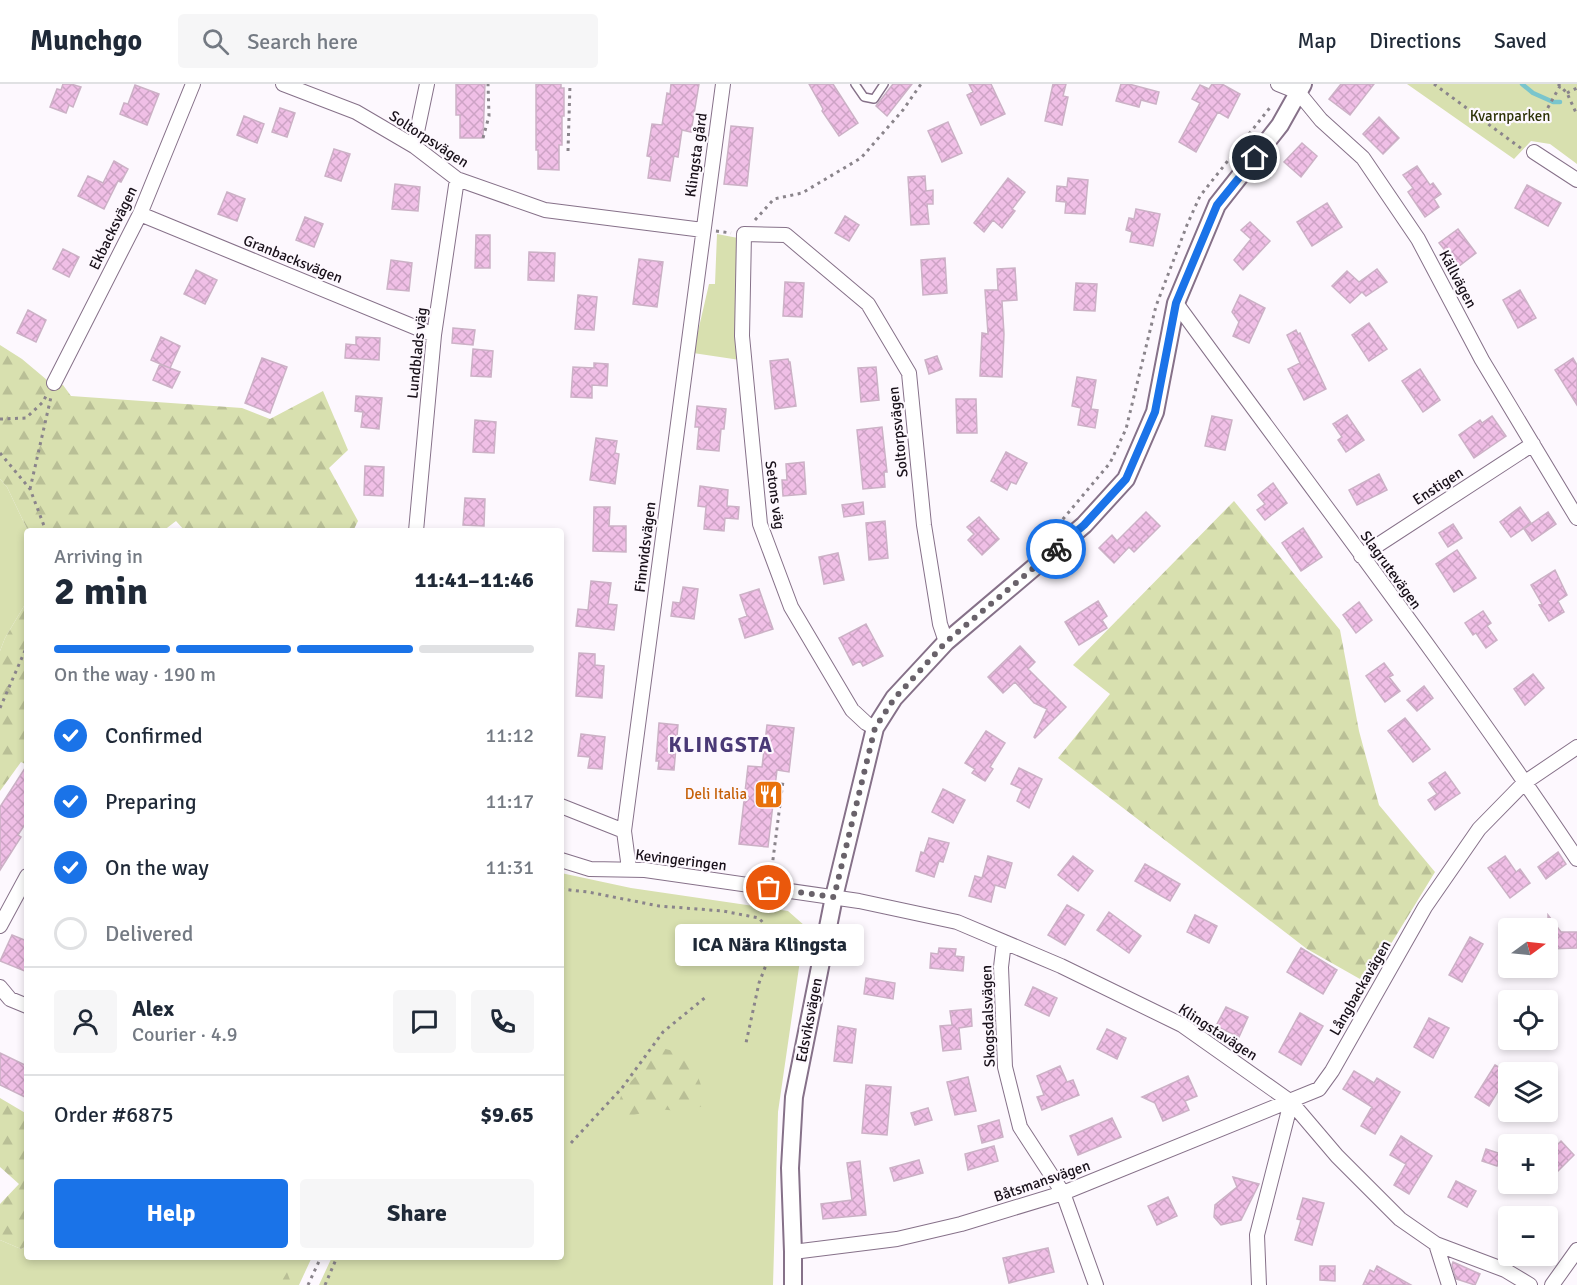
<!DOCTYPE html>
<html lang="en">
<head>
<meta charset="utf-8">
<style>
  :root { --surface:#fff; --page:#f6f6f7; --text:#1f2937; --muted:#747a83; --line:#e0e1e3; --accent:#1a73e8 }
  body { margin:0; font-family:Signika,sans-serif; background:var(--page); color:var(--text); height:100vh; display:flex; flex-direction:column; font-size:22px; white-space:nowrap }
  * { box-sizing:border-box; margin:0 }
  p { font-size:20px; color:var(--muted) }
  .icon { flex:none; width:33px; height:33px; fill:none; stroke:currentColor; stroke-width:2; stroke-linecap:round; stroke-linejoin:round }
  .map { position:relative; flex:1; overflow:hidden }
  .drawer { position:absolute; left:24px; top:444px; width:540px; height:732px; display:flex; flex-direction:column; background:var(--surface); border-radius:6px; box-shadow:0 3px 9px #0003 }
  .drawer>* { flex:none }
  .needle { width:39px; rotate:75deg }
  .controls { position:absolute; left:1498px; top:834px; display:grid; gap:12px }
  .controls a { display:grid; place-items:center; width:60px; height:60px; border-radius:6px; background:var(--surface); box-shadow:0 3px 9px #0003; font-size:30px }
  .pin { position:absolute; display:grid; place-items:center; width:51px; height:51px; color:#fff; margin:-26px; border:3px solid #fff; border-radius:50%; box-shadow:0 2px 6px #0007 }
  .courier { position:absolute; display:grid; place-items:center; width:60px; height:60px; margin:-30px; border:4px solid #1a73e8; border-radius:50%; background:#fff; color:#222; box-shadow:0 2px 8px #0007 }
  .bubble { position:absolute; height:42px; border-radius:6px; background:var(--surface); box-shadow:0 3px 9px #0003; font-size:20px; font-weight:700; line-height:42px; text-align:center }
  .head em { font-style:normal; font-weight:700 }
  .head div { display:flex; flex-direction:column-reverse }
  .head { display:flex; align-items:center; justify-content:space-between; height:102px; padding:0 30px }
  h1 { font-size:39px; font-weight:700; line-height:45px }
  .bar { display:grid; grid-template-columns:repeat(4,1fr); gap:9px 6px; align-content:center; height:72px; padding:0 30px }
  .bar i { height:8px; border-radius:4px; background:var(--line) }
  .bar .current { background:var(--accent) }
  .bar p { grid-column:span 4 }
  .line { display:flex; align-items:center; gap:15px; padding:0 30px; border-top:2px solid var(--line) }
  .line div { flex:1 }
  .round { display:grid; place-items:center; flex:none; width:63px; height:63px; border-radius:6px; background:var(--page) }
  ol { padding:0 30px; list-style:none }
  li { display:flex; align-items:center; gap:18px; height:66px }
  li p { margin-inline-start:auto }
  li .icon { padding:6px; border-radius:50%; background:var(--accent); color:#fff; stroke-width:4 }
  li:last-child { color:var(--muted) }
  li i { width:33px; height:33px; border:3px solid var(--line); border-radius:50% }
  .primary-button { display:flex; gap:12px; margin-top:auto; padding:12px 30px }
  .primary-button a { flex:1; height:69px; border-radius:6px; background:var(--accent); color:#fff; font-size:24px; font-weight:700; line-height:69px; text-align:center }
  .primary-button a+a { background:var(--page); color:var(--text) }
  header { display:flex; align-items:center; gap:36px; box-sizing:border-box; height:84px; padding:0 30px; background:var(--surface); border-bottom:2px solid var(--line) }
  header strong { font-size:28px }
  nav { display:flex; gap:33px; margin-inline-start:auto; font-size:21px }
  .search { width:420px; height:54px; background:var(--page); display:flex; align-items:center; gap:15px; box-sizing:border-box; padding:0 21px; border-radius:6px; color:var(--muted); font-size:22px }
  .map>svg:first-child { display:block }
  .green { fill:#d8e0af }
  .forest { fill:url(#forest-firs) }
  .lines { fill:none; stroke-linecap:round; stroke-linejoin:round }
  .stream { stroke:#7ac5cc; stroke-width:4.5 }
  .building { fill:url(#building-cross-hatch); stroke:#ccb1c6; stroke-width:1.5 }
  .service-casing { stroke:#867189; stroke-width:10 }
  .minor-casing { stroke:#867189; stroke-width:16 }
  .tertiary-casing { stroke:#867189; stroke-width:20 }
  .path { stroke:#8a848b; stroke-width:3; stroke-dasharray:3 4.5; stroke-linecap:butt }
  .service { stroke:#fff; stroke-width:7 }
  .minor { stroke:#fff; stroke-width:14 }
  .tertiary { stroke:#fff; stroke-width:16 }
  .done { stroke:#69626a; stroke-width:6; stroke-dasharray:0 10.8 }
  .route { stroke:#1a73e8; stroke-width:8 }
  .labels { text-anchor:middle; stroke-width:4.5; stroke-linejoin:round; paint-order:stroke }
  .park-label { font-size:15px; fill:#2d3206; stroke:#fdf8fe }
  .street-label { font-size:15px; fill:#19111a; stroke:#fdf8fe }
  .food-label { font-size:15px; fill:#c56008; stroke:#fdf8fe; text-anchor:end }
  .district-label { font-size:21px; font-weight:bold; letter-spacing:1.5px; fill:#4a3976; stroke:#fdf8fe }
</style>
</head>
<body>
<header>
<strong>Munchgo</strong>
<div class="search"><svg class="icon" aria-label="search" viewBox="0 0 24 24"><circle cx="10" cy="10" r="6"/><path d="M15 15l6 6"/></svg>Search here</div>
<nav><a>Map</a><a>Directions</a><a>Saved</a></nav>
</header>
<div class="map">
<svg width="1577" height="1201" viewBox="0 0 1577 1201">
  <defs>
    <pattern id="forest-firs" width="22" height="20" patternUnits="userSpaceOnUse" patternTransform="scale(1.5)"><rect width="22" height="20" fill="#d8e0af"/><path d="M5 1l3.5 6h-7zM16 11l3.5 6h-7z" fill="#b9bf96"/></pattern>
    <pattern id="building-cross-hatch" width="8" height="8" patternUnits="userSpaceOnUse" patternTransform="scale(1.5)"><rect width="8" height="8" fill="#f0bfe6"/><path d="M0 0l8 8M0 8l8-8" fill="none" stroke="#cda3c5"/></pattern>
  </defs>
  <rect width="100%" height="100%" fill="#fdf8fe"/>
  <path class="green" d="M1407,0H1577V80L1550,60L1531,57L1514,75Z
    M717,150L738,154L740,276L693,269L709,200H715Z
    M0,395L7,403L28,447L27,517L5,554L0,567Z
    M561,789L631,804L788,827L805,842L778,1028L773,1201H319L332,1173H561Z
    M0,1156L21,1165L27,1162V1173H312L299,1201H0Z"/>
  <path class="forest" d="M0,261L22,275L47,296L63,301L71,312L242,324L270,335L323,307L348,366L329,384L358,437L353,447H185L176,437L163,447H28L7,403L0,395Z
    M1234,417L1340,546L1359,647L1379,721L1435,788L1367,899L1307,865L1058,674L1110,610L1073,581Z
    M27,517V681L21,678L0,707V567L5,554Z
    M662,964C668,966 676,967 681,970C695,977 704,1006 705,1021L686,1028L659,1025L613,1036L623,1006Z
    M0,1014L27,1030V1162L21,1165L0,1156V1120L19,1100L0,1083Z
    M283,1178L292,1201H262L268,1198Z"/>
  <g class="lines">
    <path class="stream" d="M1522,0L1533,9L1551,17
      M1553,18H1560"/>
  </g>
  <path class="building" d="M63,0H71L81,3L73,23L69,21L66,29L50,23L57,5L61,6Z
    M456,0H485L483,54H460V31H456Z
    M536,0H561V4H564V32H562V61H559V86L538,85V66H536Z
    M671,0H699L691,48L682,46L678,73L674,72L670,97L648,94L651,73L647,72L652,40L662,41L667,9L670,10Z
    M809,0H833L858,39L839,52L822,27L823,25Z
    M893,0H912L887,32L876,22Z
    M969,0H991L1005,30L981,41L967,11L973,8Z
    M1053,0H1066L1063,12L1068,13L1062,41L1045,37Z
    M1121,0H1129L1159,8L1156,20L1141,16L1139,23L1116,17Z
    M1212,0H1222L1240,10L1228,34L1218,28L1196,68L1179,58L1200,19L1192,15L1200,1L1209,5Z
    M1341,0H1374L1350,31L1329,15Z
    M135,1L159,10L147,41L120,30L124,19L128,20Z
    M280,24L295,29L287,53L272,48Z
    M244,32L264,40L257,59L237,51Z
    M1379,33L1399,54L1383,70L1363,50Z
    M948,38L962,69L942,78L928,47Z
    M731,42L753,44L747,102L724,100Z
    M1302,59L1317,72L1301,93L1284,78Z
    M334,65L350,70L341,97L325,92Z
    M114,77L128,85L121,98L118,97L104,125L78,112L88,92L103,99Z
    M1417,82L1430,101L1433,99L1441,110L1434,115L1439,123L1425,133L1408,108L1413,104L1403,91Z
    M925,92L926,107L933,106V120H927L929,140L911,141L908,93Z
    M1008,94L1025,108L1012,125L1015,127L1002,144L993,136L984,148L974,139Z
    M1068,94L1088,96L1085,130L1065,129L1066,118L1056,117L1057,102L1067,103Z
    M395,100L420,103L418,127L392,125Z
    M1527,101L1561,119L1548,142L1515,124Z
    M227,108L245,115L237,137L218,130Z
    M1327,119L1342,143L1312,162L1297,138Z
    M1136,125L1160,130L1153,162L1130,158L1132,148L1126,146L1129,134L1134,135Z
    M845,132L859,141L849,157L835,149Z
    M305,133L323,140L314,163L296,156Z
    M1250,138L1270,157L1243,186L1234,176L1251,155L1241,146Z
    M1458,145L1476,169L1458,183L1439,159Z
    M476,151H490V184H475Z
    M63,165L79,173L69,193L53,185Z
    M529,168L555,169L554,197L528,196Z
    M945,174L947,209L923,211L921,176Z
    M639,175L663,178L657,223L633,220Z
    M391,176L412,179L409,207L387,205Z
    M1015,184L1017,216L1002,217L1004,250L1002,293L980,292L982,249L988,250L985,206H998L997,185Z
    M1377,185L1387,198L1366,212L1362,208L1350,219L1332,202L1347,187L1359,198Z
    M196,186L217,196L205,220L184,210Z
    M785,198L804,199L802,233L783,232Z
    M1076,199L1097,200L1095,227L1074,226Z
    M1520,206L1536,234L1518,244L1503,216Z
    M578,211L597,213L594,246L575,245Z
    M1240,211L1265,224L1249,259L1233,252L1239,238L1232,228Z
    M28,226L46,236L36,258L17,249Z
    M1369,239L1387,265L1369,277L1352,251Z
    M453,244L475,246L473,261L452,259Z
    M1296,246L1298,250L1300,249L1326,305L1304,316L1288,285L1300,279L1287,251Z
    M161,253L180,262L170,284L151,276Z
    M356,253L380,254L379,276L345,274L346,260L356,261Z
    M473,265L493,267L491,293L471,292Z
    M937,272L942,285L929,290L925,276Z
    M262,274L287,283L270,329L245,319Z
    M1573,274L1577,281V321L1555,286Z
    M788,275L789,278H790L796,322L775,325L770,277Z
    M594,279L608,280L607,302L592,301V314L571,313L573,283L594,284Z
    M160,280L180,288L172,304L153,296Z
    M876,283L879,316L861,318L858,284Z
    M1420,285L1440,316L1423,328L1402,297Z
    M1077,293L1096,296L1091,325L1098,326L1095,344L1078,341L1081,324L1072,322Z
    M356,312L382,314L379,345L361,343L363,328L355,327Z
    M956,315H976L977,349H957Z
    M697,322L726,325L724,345H721L719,367L697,365L699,343H695Z
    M1347,331L1364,356L1346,368L1338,356L1342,353L1333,340Z
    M1212,332L1232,336L1225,366L1205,362Z
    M1492,332L1506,352L1474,374L1459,351L1480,336L1482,339Z
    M475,336L496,338L494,369L473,368Z
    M882,343L887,388H884L885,403L863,405L857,346Z
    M596,354L617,357L615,369L619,370L615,400L590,396Z
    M1006,368L1027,379L1016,400L1011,398L1007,406L991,397Z
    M804,378L806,410L783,412L782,396H787L786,380Z
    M365,382L384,383L383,412L364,411Z
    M1379,390L1387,406L1357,421L1349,406Z
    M1273,399L1287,419L1265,436L1257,426L1265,420L1258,411Z
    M700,402L728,406L727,422L739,423L738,435L725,434L724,447L704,445L706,423L698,422Z
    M465,414L485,415L484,442L463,441Z
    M863,418L864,430L844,433L842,421Z
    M594,423H610L609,442H626V468L593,467Z
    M1520,423L1531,439L1511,453L1500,438Z
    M1146,428L1160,442L1134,468L1129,463L1114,479L1099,464L1112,451L1117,457Z
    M1548,428L1556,440L1532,457L1524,445Z
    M979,433L999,455L982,471L968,456L974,450L967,443Z
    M885,437L888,474L869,476L866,439Z
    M1453,440L1462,454L1448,463L1439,449Z
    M1303,444L1322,473L1301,487L1282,459Z
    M1457,466L1476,494L1454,508L1436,480Z
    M838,469L844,496L824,500L819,473Z
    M1555,486L1567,511L1558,517L1564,528L1549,537L1539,521L1542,520L1531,501Z
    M591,497L611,499L608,520L617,521L614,546L576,542L578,525L588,526Z
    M683,503L698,505L694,535L671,532L673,518L680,519Z
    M759,505L773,545L745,554L739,535L747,532L740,511Z
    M1098,517L1107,532L1102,536L1107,544L1079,561L1065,538Z
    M1359,518L1372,536L1356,549L1343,531Z
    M1483,527L1491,539L1487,542L1497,556L1486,564L1476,549L1473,551L1465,539Z
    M866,540L883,572L863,582L860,577L853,581L839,554Z
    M1020,562L1035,578L1028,585L1066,623L1035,654L1034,653L1047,625L1034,619L1015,598L1003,609L988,593Z
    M579,569L595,570V581L604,582L602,614L576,612Z
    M1384,579L1393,591L1389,593L1400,607L1385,618L1366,592Z
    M1533,590L1544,604L1525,621L1514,605Z
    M1424,602L1433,614L1417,627L1407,616Z
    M1405,634L1430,665L1413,678L1388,647Z
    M659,639L678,641L674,686L658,685L659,677H656Z
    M767,641L794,644L789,688L777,686L768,763L739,760L748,682L762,683Z
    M986,647L1005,659L990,683L993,685L985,697L972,689L975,685L965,679Z
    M581,650L605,653L602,685L588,684L590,673L578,672Z
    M27,681V737L18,751L21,753L0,786V723Z
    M1019,684L1042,695L1029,724L1017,717L1022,705L1011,700Z
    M1445,688L1460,709L1435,726L1428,716L1437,710L1429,699Z
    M943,705L965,716L953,739L932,728Z
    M929,754L949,759L943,778L939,777L934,793L916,787L921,768L924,769Z
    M1558,768L1566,780L1546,795L1538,783Z
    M988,772L1012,779L1005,804L995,801L991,818L969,812L975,792L982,794Z
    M1073,772L1093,787L1078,807L1058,791Z
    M1505,772L1516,788L1520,785L1530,799L1510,814L1488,784Z
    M1145,780L1180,800L1170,817L1135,797Z
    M1067,821L1084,831L1065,861L1048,851Z
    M1109,828L1141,852L1129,869L1097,846Z
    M1195,831L1217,842L1209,859L1187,848Z
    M1548,831L1561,848H1577V864L1548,865Z
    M12,851L27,857V888L0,877Z
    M1470,853L1483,860L1462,898L1449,891Z
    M939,864L956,865L955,872L964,873L963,887L930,884L931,869L938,870Z
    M1301,864L1337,886L1323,910L1287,888Z
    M866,894L895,899L893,915L864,910Z
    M1033,903L1057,914L1049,932L1025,921Z
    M1226,923L1248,933L1239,953L1216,942Z
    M971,925L972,942L959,944L961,965L943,967L940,942L952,941L950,927Z
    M1300,929L1323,942L1301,981L1279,968Z
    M1429,934L1449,944L1433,974L1414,963Z
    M838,942L856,945L852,979L834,977Z
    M1107,945L1126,954L1117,975L1097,965Z
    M0,969L27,982V1014L0,1001Z
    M1495,981L1509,989L1489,1022L1475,1013Z
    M1060,982L1067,998L1073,996L1079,1011L1042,1026L1037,1013L1044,1011L1037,992Z
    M1354,987L1374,999L1377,994L1400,1008L1375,1050L1361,1042L1372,1023L1343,1005Z
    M1188,992L1197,1012L1185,1017L1189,1026L1163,1037L1155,1019L1142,1013Z
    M968,993L976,1027L955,1031L947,998Z
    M866,1001L891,1003L887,1051L862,1049Z
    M928,1024L932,1036L915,1041L911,1029Z
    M1112,1034L1121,1053L1078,1071L1070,1052Z
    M999,1036L1003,1053L982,1059L978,1042Z
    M1401,1052L1432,1072L1409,1110L1394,1101L1406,1080L1390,1071Z
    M1561,1057L1574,1071L1548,1097V1070Z
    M994,1062L998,1077L968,1086L965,1070Z
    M1486,1065L1501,1070L1497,1082L1482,1077Z
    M919,1076L923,1089L894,1097L890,1084Z
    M860,1077L866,1131L823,1135L821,1120L852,1116L847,1079Z
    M1233,1093L1259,1100L1241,1136L1221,1141L1214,1133L1215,1121L1237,1103Z
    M1456,1097L1476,1107L1467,1123L1448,1113Z
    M1168,1113L1177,1132L1157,1141L1148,1122Z
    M1303,1114L1324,1119L1312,1161L1295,1156L1301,1136L1297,1135Z
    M1048,1164L1054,1188L1009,1199L1003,1174Z
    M1453,1178L1480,1190L1475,1201L1456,1195L1452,1181Z
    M1320,1182H1335V1197L1320,1196Z
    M1377,1182L1411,1201H1363L1370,1186L1374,1188Z"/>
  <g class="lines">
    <defs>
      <path id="service" d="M855,0L864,13L874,15L884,0"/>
      <path id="minor" d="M283,0L356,28L414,62L457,95L545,126L703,146
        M1278,0L1298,8L1321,36L1363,74L1418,155L1482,276L1577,434
        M414,62L427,0
        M1534,68L1577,96
        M140,130L434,251
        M1176,219C1310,403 1450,585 1577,775
        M54,299L140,130L193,0
        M416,447L434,251L457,95
        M1361,472L1533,360
        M875,644L866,639L852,626L791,523L760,440L742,252L744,150L786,151L868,220L909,289L924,441L940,540L946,558
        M561,722L624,747
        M561,776L590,785L645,786L859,817L957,838L1061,882L1182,941L1291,1018L1337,1072L1400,1135L1436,1160L1505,1186L1530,1201
        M629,785L624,747L723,0
        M0,842L27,792
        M1004,858L1001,883L1005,983L1020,1043L1063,1109L1096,1201
        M0,903L10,915L27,922
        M1436,1160L1449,1201
        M793,1168L897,1155L961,1140L1063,1109L1319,1005L1332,987L1425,823L1479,745L1524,699L1577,663
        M1259,1201L1257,1151L1291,1018
        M1552,1201L1577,1166"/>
      <path id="tertiary" d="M793,1201V1168L790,1084L794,1013L834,813L875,644L894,614L946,558L1084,441L1126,395L1155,328L1176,219L1217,121L1280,41L1303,0"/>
    </defs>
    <use href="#service" class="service-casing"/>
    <use href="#minor" class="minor-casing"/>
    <use href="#tertiary" class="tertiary-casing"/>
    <path class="path" d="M1434,0L1522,65
      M1558,0L1567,9L1577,31
      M1567,9L1577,4
      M1476,29L1533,33L1546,27L1560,2
      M483,54L489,32L488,0
      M568,67L570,0
      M755,136L774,115L802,109L861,74L903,26L921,0
      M716,147L731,149
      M0,335L26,334L43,318L47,310
      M0,369L30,405L46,447
      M30,405L51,313
      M1058,441L1110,379L1126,345L1156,222L1187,141L1200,112L1272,21
      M0,624L27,562
      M771,791L783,697
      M561,805L588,808L659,822L723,827L759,834L770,847L773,863L759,899L746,959
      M571,1059L622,1004L663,948L707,912
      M308,1201L321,1173
      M325,1201L337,1173"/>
    <use href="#service" class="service"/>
    <use href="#minor" class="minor"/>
    <use href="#tertiary" class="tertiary"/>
  </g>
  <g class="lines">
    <path class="done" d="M769,804L834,813L875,644L894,615L946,558L1056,465"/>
    <path class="route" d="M1056,465L1084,441L1126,395L1155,328L1176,219L1217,121L1255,74"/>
  </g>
  <defs>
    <symbol id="restaurant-square" viewBox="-11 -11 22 22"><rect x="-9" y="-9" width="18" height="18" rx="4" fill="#e8710a" stroke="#fdf8fe"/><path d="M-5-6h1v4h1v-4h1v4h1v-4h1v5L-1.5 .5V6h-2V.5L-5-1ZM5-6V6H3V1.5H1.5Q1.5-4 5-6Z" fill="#fff"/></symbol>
  </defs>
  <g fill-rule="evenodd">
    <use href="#restaurant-square" x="752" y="694" width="33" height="33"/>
  </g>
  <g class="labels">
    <g class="park-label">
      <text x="1510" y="37">Kvarnparken</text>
    </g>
    <g class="street-label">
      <text transform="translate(429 55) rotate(33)" y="5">Soltorpsvägen</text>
      <text transform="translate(696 71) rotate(-82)" y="5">Klingsta gård</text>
      <text transform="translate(113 144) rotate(-64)" y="5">Ekbacksvägen</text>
      <text transform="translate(293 175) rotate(22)" y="5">Granbacksvägen</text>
      <text transform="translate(1458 195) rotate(62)" y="5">Källvägen</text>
      <text transform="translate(417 269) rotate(-84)" y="5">Lundblads väg</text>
      <text transform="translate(898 348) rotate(-96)" y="5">Soltorpsvägen</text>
      <text transform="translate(1438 402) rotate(-33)" y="5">Enstigen</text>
      <text transform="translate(775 411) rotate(82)" y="5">Setons väg</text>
      <text transform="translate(645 463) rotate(-83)" y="5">Finnvidsvägen</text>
      <text transform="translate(1391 486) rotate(54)" y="5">Slagrutevägen</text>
      <text transform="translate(681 776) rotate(7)" y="5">Kevingeringen</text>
      <text transform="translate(1360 904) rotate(-60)" y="5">Långbackavägen</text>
      <text transform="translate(988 932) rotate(-92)" y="5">Skogsdalsvägen</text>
      <text transform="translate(809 936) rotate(-79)" y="5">Edsviksvägen</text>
      <text transform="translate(1218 948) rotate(33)" y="5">Klingstavägen</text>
      <text transform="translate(1042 1097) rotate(-19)" y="5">Båtsmansvägen</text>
    </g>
    <g class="food-label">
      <text x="747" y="715">Deli Italia</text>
    </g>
    <g class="district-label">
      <text x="721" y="668">KLINGSTA</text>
    </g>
  </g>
</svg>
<div class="controls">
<a><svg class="needle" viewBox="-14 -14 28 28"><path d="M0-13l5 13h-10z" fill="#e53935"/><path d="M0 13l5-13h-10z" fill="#747a83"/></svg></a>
<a><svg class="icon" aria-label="locate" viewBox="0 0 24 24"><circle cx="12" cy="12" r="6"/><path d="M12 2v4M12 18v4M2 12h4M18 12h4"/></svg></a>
<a><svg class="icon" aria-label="layers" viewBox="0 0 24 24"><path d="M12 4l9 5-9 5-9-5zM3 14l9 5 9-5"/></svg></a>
<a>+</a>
<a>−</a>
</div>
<div class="pin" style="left:769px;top:804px;background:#ea580c"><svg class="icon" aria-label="bag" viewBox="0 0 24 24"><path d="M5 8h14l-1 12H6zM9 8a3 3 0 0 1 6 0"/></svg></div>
<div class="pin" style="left:1255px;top:74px;background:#1f2937"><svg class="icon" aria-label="home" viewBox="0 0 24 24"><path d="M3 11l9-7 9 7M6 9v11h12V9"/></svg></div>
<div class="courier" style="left:1056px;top:465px"><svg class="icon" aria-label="bike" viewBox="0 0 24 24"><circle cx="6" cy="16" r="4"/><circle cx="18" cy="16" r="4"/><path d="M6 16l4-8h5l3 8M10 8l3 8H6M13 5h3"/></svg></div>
<div class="bubble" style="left:675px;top:840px;width:189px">ICA Nära Klingsta</div>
<section class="drawer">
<div class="head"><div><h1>2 min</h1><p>Arriving in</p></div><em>11:41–11:46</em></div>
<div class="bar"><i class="current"></i><i class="current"></i><i class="current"></i><i></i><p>On the way · 190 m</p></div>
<ol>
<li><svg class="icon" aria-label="check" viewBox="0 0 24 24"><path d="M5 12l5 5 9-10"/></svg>Confirmed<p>11:12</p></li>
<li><svg class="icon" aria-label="check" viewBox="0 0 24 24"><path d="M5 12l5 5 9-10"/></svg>Preparing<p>11:17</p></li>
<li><svg class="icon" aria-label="check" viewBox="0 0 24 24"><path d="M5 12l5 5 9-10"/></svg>On the way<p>11:31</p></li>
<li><i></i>Delivered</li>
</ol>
<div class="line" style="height:108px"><a class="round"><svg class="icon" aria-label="person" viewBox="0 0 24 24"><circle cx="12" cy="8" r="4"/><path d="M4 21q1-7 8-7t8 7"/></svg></a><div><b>Alex</b><p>Courier · 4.9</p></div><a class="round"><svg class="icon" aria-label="chat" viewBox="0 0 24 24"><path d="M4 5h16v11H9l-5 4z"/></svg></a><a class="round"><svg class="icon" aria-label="phone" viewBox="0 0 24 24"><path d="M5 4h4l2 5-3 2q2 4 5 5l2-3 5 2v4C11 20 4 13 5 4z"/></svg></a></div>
<div class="line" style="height:78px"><div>Order #6875</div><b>$9.65</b></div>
<div class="primary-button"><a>Help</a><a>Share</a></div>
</section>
</div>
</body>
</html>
